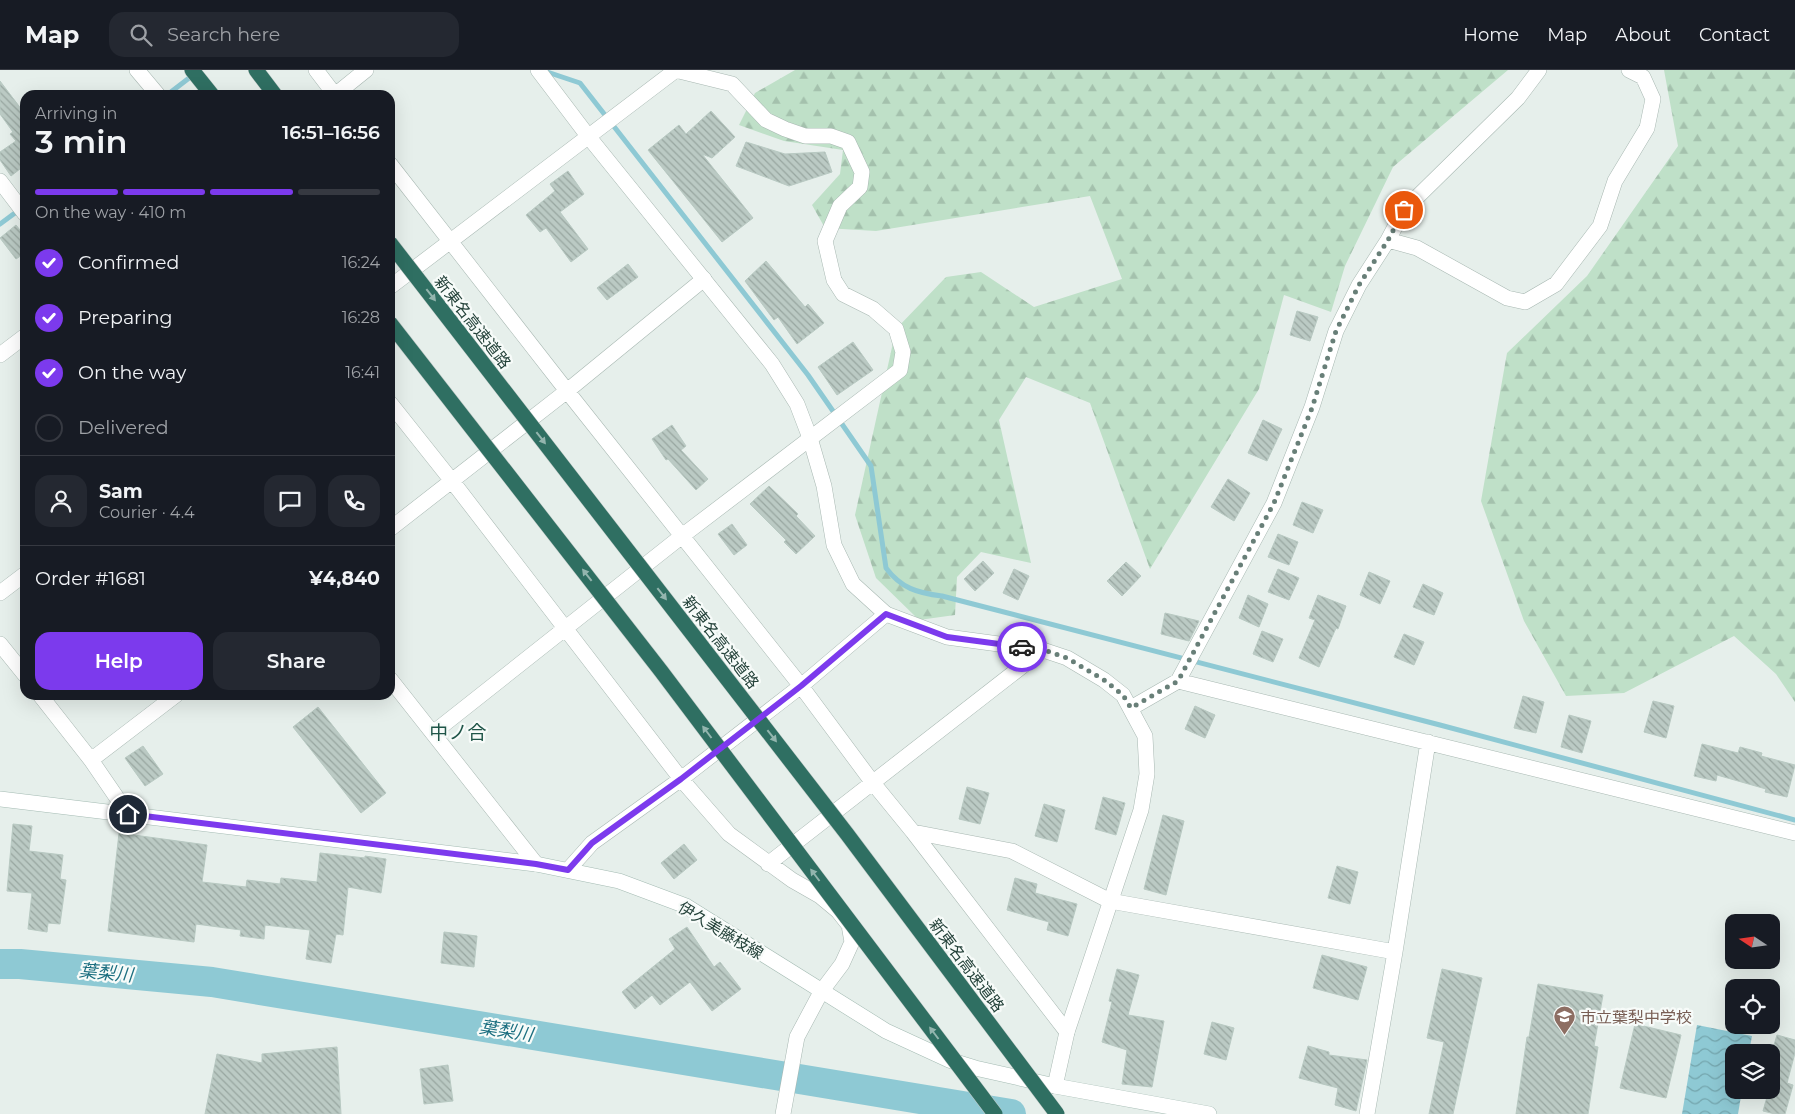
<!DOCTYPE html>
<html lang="en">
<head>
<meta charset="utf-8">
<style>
  :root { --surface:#171b24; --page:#242831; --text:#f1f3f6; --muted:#9ea1a6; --line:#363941; --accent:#7c3aed }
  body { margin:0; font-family:Montserrat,"Noto Sans JP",sans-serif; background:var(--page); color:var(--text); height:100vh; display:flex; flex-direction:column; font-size:19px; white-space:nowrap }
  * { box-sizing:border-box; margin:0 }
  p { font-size:16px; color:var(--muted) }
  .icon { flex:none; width:28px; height:28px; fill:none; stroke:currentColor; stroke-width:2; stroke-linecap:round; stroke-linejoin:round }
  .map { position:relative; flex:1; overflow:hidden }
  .sheet { position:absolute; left:20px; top:20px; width:375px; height:610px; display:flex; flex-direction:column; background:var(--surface); border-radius:15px; box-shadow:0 5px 20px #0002 }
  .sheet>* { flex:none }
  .needle { width:32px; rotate:283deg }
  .controls { position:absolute; left:1725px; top:844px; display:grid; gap:10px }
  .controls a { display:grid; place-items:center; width:55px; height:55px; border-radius:10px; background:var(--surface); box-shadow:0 5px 20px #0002; font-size:25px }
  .pin { position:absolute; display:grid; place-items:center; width:42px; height:42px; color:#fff; margin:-21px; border:2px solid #fff; border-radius:50%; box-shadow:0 1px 5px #0007 }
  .courier { position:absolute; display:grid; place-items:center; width:50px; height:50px; margin:-25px; border:4px solid #7c3aed; border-radius:50%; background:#fff; color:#222; box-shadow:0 1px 6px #0007 }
  .overview em { font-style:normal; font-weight:600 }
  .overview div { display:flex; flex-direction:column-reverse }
  .overview { display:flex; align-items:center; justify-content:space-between; height:85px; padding:0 15px }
  h1 { font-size:32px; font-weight:600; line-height:38px }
  .bar { display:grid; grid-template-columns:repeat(4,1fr); gap:8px 5px; align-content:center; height:60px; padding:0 15px }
  .bar i { height:6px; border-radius:4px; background:var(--line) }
  .bar .selected { background:var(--accent) }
  .bar p { grid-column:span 4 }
  .line { display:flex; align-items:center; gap:12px; padding:0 15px; border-top:1px solid var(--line) }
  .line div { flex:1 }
  .round { display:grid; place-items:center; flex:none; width:52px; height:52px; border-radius:15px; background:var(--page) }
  ol { padding:0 15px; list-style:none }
  li { display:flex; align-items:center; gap:15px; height:55px }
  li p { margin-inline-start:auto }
  li .icon { padding:5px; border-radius:50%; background:var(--accent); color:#fff; stroke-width:4 }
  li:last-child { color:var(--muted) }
  li i { width:28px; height:28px; border:2px solid var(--line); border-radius:50% }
  .button { display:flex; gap:10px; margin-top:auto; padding:10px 15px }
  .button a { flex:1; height:58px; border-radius:15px; background:var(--accent); color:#fff; font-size:20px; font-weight:600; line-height:58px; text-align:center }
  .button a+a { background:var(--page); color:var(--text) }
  header { display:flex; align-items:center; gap:30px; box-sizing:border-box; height:70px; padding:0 25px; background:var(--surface); border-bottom:1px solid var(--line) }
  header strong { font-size:24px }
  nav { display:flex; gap:28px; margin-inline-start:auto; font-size:18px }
  .search { width:350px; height:45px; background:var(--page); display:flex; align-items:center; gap:12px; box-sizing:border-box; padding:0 18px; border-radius:15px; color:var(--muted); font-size:19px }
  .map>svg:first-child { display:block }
  .forest { fill:url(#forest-firs) }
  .water { fill:url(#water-waves) }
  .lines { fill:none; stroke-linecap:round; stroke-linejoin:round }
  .stream { stroke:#8ec9d4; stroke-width:5 }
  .river { stroke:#8ec9d4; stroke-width:30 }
  .building { fill:url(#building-back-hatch); stroke:#b8c9c2 }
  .minor-casing { stroke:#a8b8b2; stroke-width:16 }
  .tertiary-casing { stroke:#a8b8b2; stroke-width:16 }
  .secondary-casing { stroke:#a4bbb3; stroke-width:16 }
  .motorway-casing { stroke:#c2cac8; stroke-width:16 }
  .minor { stroke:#fff; stroke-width:15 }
  .tertiary { stroke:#fff; stroke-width:15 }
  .secondary { stroke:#fff; stroke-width:15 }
  .motorway { stroke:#2f6f62; stroke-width:15 }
  .motorway-bridge-casing { stroke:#c2cac8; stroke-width:16; stroke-linecap:butt }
  .motorway-bridge { stroke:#2f6f62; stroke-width:15 }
  .oneway { fill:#93b5ae }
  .done { stroke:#687f78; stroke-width:5; stroke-dasharray:0 9 }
  .route { stroke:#7c3aed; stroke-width:6 }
  .labels { text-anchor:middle; stroke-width:4.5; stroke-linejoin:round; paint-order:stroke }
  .street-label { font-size:16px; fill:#24423a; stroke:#f7fbf9 }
  .education-label { font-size:16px; fill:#785e54; stroke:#f7fbf9; text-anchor:start }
  .water-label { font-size:18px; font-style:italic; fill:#1c6f80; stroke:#f7fbf9 }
  .quarter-label { font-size:19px; fill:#1f5548; stroke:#f7fbf9 }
</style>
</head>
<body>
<header>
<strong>Map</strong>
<div class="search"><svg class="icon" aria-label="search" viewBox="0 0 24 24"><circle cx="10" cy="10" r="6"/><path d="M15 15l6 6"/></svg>Search here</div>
<nav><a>Home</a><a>Map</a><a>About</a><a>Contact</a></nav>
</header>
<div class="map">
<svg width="1795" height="1044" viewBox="0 0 1795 1044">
  <defs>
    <pattern id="forest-firs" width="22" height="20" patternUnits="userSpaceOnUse" patternTransform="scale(1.25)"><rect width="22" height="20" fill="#bfe0c8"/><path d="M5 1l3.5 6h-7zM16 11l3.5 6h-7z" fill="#a4c1ad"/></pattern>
    <pattern id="water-waves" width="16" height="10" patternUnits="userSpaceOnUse" patternTransform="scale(1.25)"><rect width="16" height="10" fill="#8ec9d4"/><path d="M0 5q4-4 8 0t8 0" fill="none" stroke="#74a5ad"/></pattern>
    <pattern id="building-back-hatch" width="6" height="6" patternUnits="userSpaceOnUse" patternTransform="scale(1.25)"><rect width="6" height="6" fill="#bbcac4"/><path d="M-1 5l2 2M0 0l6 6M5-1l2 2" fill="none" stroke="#98a6a0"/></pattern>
  </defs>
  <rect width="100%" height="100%" fill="#e6efeb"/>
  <path class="forest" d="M795,0H1508L1393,97L1345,196L1331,242L1284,225L1259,319L1150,499L1090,333L1026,307L999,350L1031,493L981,482L957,507L955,545L919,550L876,508L855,445L896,259L946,207L981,202L1034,237L1122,209L1090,126L876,161L825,158L812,135L840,104L843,80L784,71L739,55L755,23Z
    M1664,0H1795V632L1776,604L1734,566L1624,623L1566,626L1524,551L1481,431L1507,283L1587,206L1678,76Z"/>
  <path class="water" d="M1697,955L1752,966L1749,982H1734V1020H1742L1738,1044H1682Z"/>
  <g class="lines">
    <path class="stream" d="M544,1L580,13L808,305L871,396L886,498C901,518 917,523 942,526L1440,655L1795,750
      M167,25L193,5
      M0,154L19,140"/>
    <path class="river" d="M0,894H20L212,912L1011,1044"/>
  </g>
  <path class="building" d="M0,11L25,44V95L11,106L0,90V82L16,71L10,64L13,62L0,44Z
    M711,41L735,67L712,88L702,84L753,148L722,172L648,80L679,55L686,64Z
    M746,72L785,84L825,82L832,102L789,116L736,96Z
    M568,101L584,124L560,142L588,179L571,192L546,158L540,162L526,145L555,121L550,114Z
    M16,155L20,160L25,157V183L16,189L0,168Z
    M766,191L805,237L808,234L824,253L797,274L778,247L774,250L745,211Z
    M628,194L638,207L607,230L597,218Z
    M1297,241L1318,247L1310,271L1290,265Z
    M853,272L873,300L837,325L818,297Z
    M1263,350L1282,359L1267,391L1248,383Z
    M672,355L686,376L681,380L708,409L696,420L668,389L666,390L652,369Z
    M1228,409L1250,423L1234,451L1211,437Z
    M769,416L798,444L796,446L815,466L796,484L784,472L786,470L750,434Z
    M1302,432L1323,440L1313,463L1293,455Z
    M732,454L747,475L734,485L718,464Z
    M1278,464L1298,472L1289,495L1268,487Z
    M983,491L994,503L975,521L964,509Z
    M1126,492L1141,506L1122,526L1107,511Z
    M1014,499L1029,506L1018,530L1003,523Z
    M1278,499L1299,508L1289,530L1268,522Z
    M1369,502L1390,511L1380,534L1360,525Z
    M1423,514L1443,523L1434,545L1413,537Z
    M1248,525L1268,534L1259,557L1239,548Z
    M1318,525L1346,536L1338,559L1336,558L1319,597L1299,588L1315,550L1309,548Z
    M1165,543L1199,551L1189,571L1161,564Z
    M1262,561L1283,569L1273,592L1253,584Z
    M1404,564L1424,572L1414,595L1394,587Z
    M1523,626L1544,632L1536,663L1514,658Z
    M1653,631L1674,636L1666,668L1644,662Z
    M1195,636L1215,645L1205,668L1185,659Z
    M318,637L386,723L361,743L293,657Z
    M1569,645L1591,651L1582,683L1561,677Z
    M1702,674L1738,683L1740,677L1762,683L1761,686L1795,695L1787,727L1765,722L1766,719L1717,705L1716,711L1694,706Z
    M143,676L163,704L145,716L125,688Z
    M967,717L989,723L980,754L959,749Z
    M1103,727L1125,733L1116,765L1095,759Z
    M1044,734L1065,740L1057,772L1035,766Z
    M1163,745L1184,751L1166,825L1144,819Z
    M13,754L32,756L29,781L63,785L60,809L66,810L60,854L48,853L47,862L28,859L32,823L7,821Z
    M119,763L207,775L202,812L246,817L247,810L280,814L281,808L317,812L320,783L365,788V786L386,789L381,823L348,817L343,865L336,864L331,893L306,889L310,860L265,855L264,869L240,866L241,860L196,854L194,872L108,861Z
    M684,774L697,790L674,809L661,793Z
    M1337,796L1358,802L1350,834L1328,828Z
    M1015,808L1037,814L1035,823L1077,834L1068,866L1047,860L1049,852L1007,840Z
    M687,857L714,897L720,892L741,919L712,941L690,912L660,935L652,925L635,939L622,922L675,879L669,869Z
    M444,862L477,866L474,897L441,893Z
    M1322,885L1367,897L1358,930L1313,918Z
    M1117,899L1139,905L1128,945L1164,951L1152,1017L1122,1014L1127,980L1102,972L1112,932L1109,931Z
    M1442,899L1482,908L1453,1044H1429L1444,972L1427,968Z
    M1538,914L1603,925L1594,976L1598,977L1588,1044H1516L1527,967H1529Z
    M1212,952L1234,958L1226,990L1204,984Z
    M1635,954L1681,965L1666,1028L1620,1018Z
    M1777,965L1795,970V983L1787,1013L1793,1015L1785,1044H1775L1763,1041L1769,1020H1771V1010L1774,998H1771V985Z
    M1308,976L1329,982V985L1367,990L1356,1041L1335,1035L1338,1018L1299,1008Z
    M337,977L341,1044H205L217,984L262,993V984Z
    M448,995L453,1031L424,1034L420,999Z"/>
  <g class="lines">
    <defs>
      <path id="minor" d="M137,0L158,25
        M316,0L335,25
        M335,25L366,0
        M390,94L567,321L801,616L873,713L913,762L1067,962
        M0,111L25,144
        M1388,170L1417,178L1507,228L1525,232L1556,214L1600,156L1615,111L1647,58L1653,29L1643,7L1629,0
        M390,217L676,0
        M0,285L25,266
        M390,333L452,411L681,709L729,764L792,810L820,826L838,841L849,855L852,872L842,894L821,922L797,967L783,1044
        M390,459L567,321L704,209
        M0,523L25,504
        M0,574L25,605
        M390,609L536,794
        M1178,611L1795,763
        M40,625L91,690L128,744
        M1131,638L1178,611L1274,433L1312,337L1336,261L1359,215L1388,170L1404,140L1518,28L1539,0
        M433,663L682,466L900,300L903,282L896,259L873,239L843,224L834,210L825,171L840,136L860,117L862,102L848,72L831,66H805L785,59L766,50L732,14L675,0
        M91,690L176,625
        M913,762L1012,781L1110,831L1395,882
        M768,794L1043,580
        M568,800L592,773L681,709L801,616L886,544
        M1367,1044L1395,882L1428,672"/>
      <path id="tertiary" d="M538,0L588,66L772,294L797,334L810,368L824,416L834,475L853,514L886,544L947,567L1043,580L1067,588L1104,610L1123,625L1145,666L1147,704L1141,740L1067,962L1055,1016"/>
      <path id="secondary" d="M0,729L536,794L619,811L686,836L886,961L949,990L975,998L1055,1016L1209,1044"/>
      <path id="motorway" d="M192,0L212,25
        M256,0L275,25"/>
    </defs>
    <use href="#minor" class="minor-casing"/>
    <use href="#tertiary" class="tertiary-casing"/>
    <use href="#secondary" class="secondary-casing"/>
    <use href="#motorway" class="motorway-casing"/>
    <use href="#minor" class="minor"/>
    <use href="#tertiary" class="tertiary"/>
    <use href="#secondary" class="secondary"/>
    <use href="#motorway" class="motorway"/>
    <defs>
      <path id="motorway-bridge" d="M390,173L847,764L1057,1044
        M390,253L661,601L995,1044"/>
    </defs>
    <use href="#motorway-bridge" class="motorway-bridge-casing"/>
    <use href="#motorway-bridge" class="motorway-bridge"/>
  </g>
  <defs><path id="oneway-solid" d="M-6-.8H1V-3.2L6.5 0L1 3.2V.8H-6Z" transform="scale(1.25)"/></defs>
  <g class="oneway">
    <use href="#oneway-solid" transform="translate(431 225) rotate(52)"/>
    <use href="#oneway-solid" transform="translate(541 368) rotate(52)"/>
    <use href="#oneway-solid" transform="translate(587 505) rotate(-128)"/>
    <use href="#oneway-solid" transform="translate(662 524) rotate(52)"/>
    <use href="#oneway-solid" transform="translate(707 662) rotate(-127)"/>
    <use href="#oneway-solid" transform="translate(772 666) rotate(52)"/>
    <use href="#oneway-solid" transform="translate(815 805) rotate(-127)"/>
    <use href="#oneway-solid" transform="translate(934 963) rotate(-127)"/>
  </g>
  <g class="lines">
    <path class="done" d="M1022,577L1044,580L1067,588L1104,610L1123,625L1131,638L1178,611L1274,433L1312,338L1336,261L1359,215L1388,170L1404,140"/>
    <path class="route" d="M128,744L536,794L568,800L592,773L681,709L801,616L886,544L947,567L1022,577"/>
  </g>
  <defs>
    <symbol id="school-pin" viewBox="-11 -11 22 30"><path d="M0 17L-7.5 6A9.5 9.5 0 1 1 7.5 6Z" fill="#8d6e63" stroke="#f7fbf9"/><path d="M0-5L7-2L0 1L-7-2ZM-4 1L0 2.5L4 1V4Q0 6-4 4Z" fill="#fff"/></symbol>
  </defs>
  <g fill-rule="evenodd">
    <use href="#school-pin" x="1552" y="934" width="25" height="34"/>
  </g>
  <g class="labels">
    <g class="street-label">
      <text transform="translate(473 252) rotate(52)" y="6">新東名高速道路</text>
      <text transform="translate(721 572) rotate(52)" y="6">新東名高速道路</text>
      <text transform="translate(721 860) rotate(31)" y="6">伊久美藤枝線</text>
      <text transform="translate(967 895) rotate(53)" y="6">新東名高速道路</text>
    </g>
    <g class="education-label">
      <text x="1580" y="953">市立葉梨中学校</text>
    </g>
    <g class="water-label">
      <text transform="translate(106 903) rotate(5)" y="6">葉梨川</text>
      <text transform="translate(506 961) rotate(9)" y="6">葉梨川</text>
    </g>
    <g class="quarter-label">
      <text x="458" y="669">中ノ合</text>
    </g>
  </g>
</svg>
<div class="controls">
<a><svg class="needle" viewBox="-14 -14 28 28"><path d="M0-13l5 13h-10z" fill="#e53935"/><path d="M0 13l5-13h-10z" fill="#9ea1a6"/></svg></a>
<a><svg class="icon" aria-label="locate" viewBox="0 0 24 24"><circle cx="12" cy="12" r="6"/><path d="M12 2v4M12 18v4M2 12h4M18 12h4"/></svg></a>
<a><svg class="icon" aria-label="layers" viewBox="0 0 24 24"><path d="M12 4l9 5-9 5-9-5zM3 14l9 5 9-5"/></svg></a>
</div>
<div class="pin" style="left:1404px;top:140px;background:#ea580c"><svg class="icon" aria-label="bag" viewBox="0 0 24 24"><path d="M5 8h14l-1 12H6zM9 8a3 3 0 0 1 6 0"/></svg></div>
<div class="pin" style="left:128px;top:744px;background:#1f2937"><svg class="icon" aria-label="home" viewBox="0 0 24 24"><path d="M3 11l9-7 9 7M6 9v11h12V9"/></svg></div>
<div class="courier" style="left:1022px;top:577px"><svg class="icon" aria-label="car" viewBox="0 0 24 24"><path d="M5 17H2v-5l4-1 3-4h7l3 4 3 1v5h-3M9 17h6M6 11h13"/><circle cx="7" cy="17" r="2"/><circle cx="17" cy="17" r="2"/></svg></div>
<section class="sheet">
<div class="overview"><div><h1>3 min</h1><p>Arriving in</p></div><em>16:51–16:56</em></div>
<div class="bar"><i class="selected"></i><i class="selected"></i><i class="selected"></i><i></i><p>On the way · 410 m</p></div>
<ol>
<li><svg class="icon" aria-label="check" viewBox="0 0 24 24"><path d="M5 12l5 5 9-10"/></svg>Confirmed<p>16:24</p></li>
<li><svg class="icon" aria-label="check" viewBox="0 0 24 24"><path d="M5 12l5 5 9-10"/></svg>Preparing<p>16:28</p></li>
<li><svg class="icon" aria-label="check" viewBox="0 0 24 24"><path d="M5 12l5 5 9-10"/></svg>On the way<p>16:41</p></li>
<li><i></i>Delivered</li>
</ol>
<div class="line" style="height:90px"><a class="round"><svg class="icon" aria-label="person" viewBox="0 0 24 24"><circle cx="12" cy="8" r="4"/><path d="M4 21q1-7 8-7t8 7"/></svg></a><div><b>Sam</b><p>Courier · 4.4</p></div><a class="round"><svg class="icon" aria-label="chat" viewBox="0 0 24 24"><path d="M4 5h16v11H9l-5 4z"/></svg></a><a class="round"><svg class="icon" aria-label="phone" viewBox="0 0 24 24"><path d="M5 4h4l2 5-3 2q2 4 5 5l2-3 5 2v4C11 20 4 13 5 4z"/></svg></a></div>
<div class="line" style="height:65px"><div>Order #1681</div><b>¥4,840</b></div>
<div class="button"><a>Help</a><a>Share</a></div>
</section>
</div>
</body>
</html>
